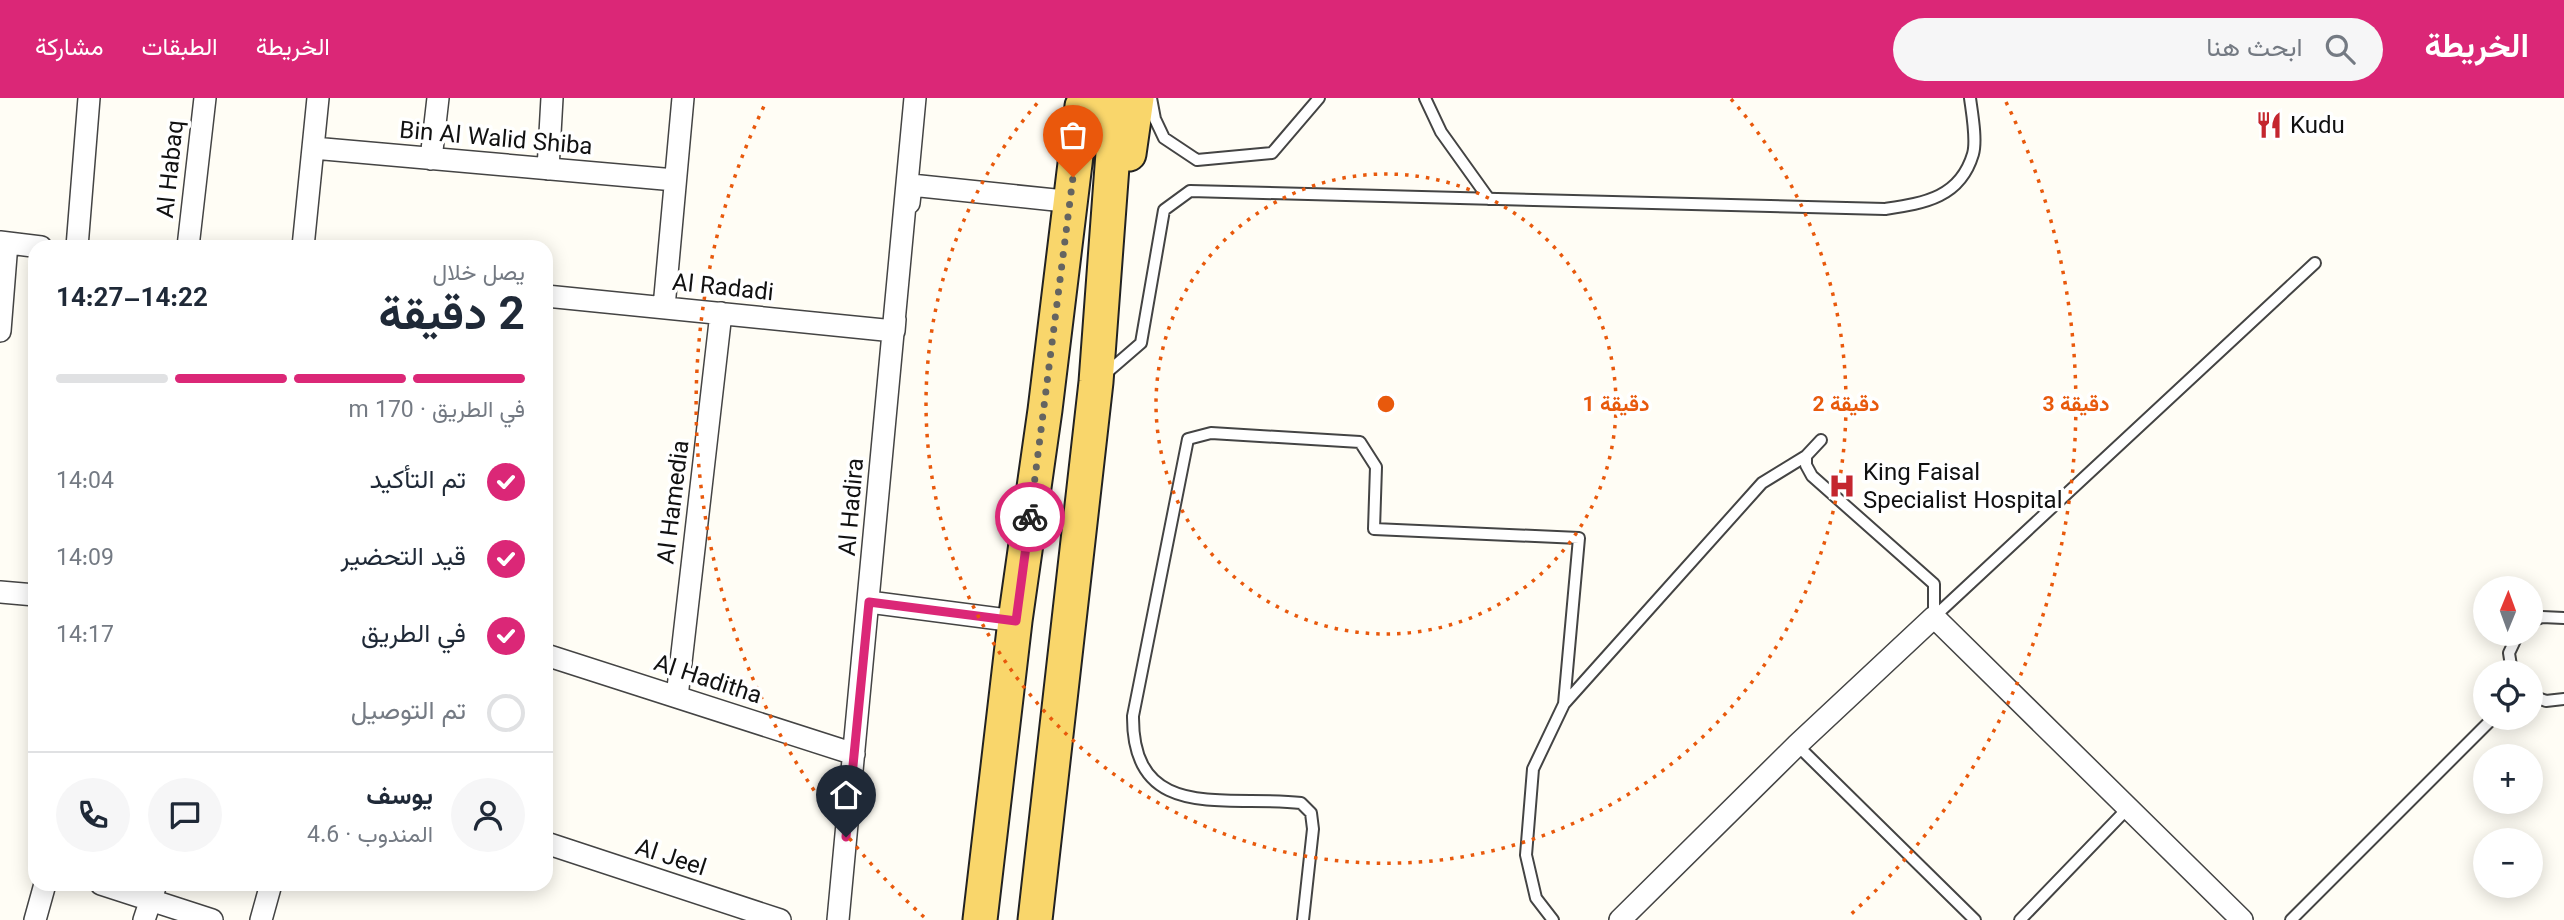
<!DOCTYPE html>
<html lang="ar">
<head>
<meta charset="utf-8">
<style>
  :root { --surface:#fff; --page:#f6f6f7; --text:#1f2937; --muted:#747a83; --line:#e0e1e3; --accent:#db2777 }
  body { margin:0; font-family:Georgia,Vazirmatn,serif; background:var(--page); color:var(--text); direction:rtl; height:100vh; display:flex; flex-direction:column; font-size:26px; white-space:nowrap }
  * { box-sizing:border-box; margin:0 }
  p { font-size:23px; color:var(--muted) }
  .icon { flex:none; width:38px; height:38px; fill:none; stroke:currentColor; stroke-width:2; stroke-linecap:round; stroke-linejoin:round }
  .map { position:relative; flex:1; overflow:hidden; direction:ltr }
  .panel { position:absolute; left:28px; top:142px; width:525px; height:651px; display:flex; flex-direction:column; background:var(--surface); border-radius:21px; box-shadow:0 4px 18px #0003; direction:rtl }
  .panel>* { flex:none }
  .needle { width:46px; rotate:1deg }
  .tools { position:absolute; left:2473px; top:478px; display:grid; gap:14px }
  .tools a { display:grid; place-items:center; width:70px; height:70px; border-radius:50%; background:var(--surface); box-shadow:0 4px 18px #0003; font-size:35px }
  .pin { position:absolute; display:grid; place-items:center; width:60px; height:60px; color:#fff; margin:-72px -30px; border-radius:50% 50% 50% 0; rotate:-45deg; box-shadow:0 0 7px #0007 }
  .pin .icon { rotate:45deg }
  .courier { position:absolute; display:grid; place-items:center; width:70px; height:70px; margin:-35px; border:5px solid #db2777; border-radius:50%; background:#fff; color:#222; box-shadow:0 2px 9px #0007 }
  .head em { font-style:normal; font-weight:700 }
  .head div { display:flex; flex-direction:column-reverse }
  .head { display:flex; align-items:center; justify-content:space-between; height:119px; padding:0 28px }
  h1 { font-size:46px; font-weight:700; line-height:52px }
  .bar { display:grid; grid-template-columns:repeat(4,1fr); gap:10px 7px; align-content:center; height:84px; padding:0 28px }
  .bar i { height:9px; border-radius:5px; background:var(--line) }
  .bar .on { background:var(--accent) }
  .bar p { grid-column:span 4 }
  .line { display:flex; align-items:center; gap:18px; padding:0 28px; border-top:2px solid var(--line) }
  .line div { flex:1 }
  .round { display:grid; place-items:center; flex:none; width:74px; height:74px; border-radius:37px; background:var(--page) }
  ol { padding:0 28px; list-style:none }
  li { display:flex; align-items:center; gap:21px; height:77px }
  li p { margin-inline-start:auto }
  li .icon { padding:7px; border-radius:50%; background:var(--accent); color:#fff; stroke-width:4 }
  li:last-child { color:var(--muted) }
  li i { width:38px; height:38px; border:4px solid var(--line); border-radius:50% }
  header { display:flex; align-items:center; gap:42px; box-sizing:border-box; height:98px; padding:0 35px; background:var(--accent); color:#fff }
  header strong { font-size:33px }
  nav { display:flex; gap:38px; margin-inline-start:auto; font-size:24px }
  .search { width:490px; height:63px; background:var(--page); display:flex; align-items:center; gap:18px; box-sizing:border-box; padding:0 24px; border-radius:38px; color:var(--muted); font-size:26px }
  .map>svg:first-child { display:block }
  .lines { fill:none; stroke-linecap:round; stroke-linejoin:round }
  .service-casing { stroke:#444; stroke-width:14 }
  .minor-casing { stroke:#444; stroke-width:24 }
  .primary-casing { stroke:#222; stroke-width:37 }
  .service { stroke:#fff; stroke-width:10 }
  .minor { stroke:#fff; stroke-width:21 }
  .primary { stroke:#f9d66b; stroke-width:33 }
  .done { stroke:#646461; stroke-width:7; stroke-dasharray:0 12.6 }
  .route { stroke:#db2777; stroke-width:9 }
  .ring { fill:none; stroke:#e8590c; stroke-width:3.5; stroke-dasharray:3.5 7 }
  .labels { text-anchor:middle; stroke-width:7; stroke-linejoin:round; paint-order:stroke }
  .poi-label { font-size:24px; fill:#111; stroke:#fff; text-anchor:start }
  .street-label { font-size:24px; fill:#111; stroke:#fff }
  .centre { fill:#e8590c; stroke:#fff; stroke-width:3.5 }
  .ring-label { font-size:21px; text-anchor:middle; font-weight:bold; fill:#e8590c; stroke:#fff; stroke-width:7; stroke-linejoin:round; paint-order:stroke }
</style>
</head>
<body>
<header>
<strong>الخريطة</strong>
<div class="search"><svg class="icon" aria-label="search" viewBox="0 0 24 24"><circle cx="10" cy="10" r="6"/><path d="M15 15l6 6"/></svg>ابحث هنا</div>
<nav><a>الخريطة</a><a>الطبقات</a><a>مشاركة</a></nav>
</header>
<div class="map">
<svg width="2564" height="822" viewBox="0 0 2564 822">
  <rect width="100%" height="100%" fill="#fffdf5"/>
  <g class="lines">
    <defs>
      <path id="service" d="M1151,0L1155,21L1164,40L1197,62L1272,55L1319,0
        M1425,0L1441,34L1489,101
        M1104,277L1141,245L1164,112L1190,93L1885,111C1924,105 1960,100 1973,56C1977,42 1972,15 1970,0
        M1821,342L1806,358V367L1812,378L1934,486V519
        M1934,519L2315,165
        M2530,524L2542,519L2564,520
        M2512,574L2509,555L2518,536
        M2530,597L2546,603L2564,601
        M1797,647L1975,822
        M1303,822L1313,731L1311,715L1301,705C1229,696 1132,727 1133,618L1188,341L1211,335L1360,344L1376,369L1374,431L1579,440L1564,606
        M1553,822L1536,800L1526,757L1533,671L1564,606L1762,385L1806,358
        M2020,822L2128,710
        M2291,822L2493,620"/>
      <path id="minor" d="M313,50L675,82
        M431,61L438,0
        M548,71L552,0
        M909,105L911,87L1055,102
        M0,144L41,149
        M77,149L89,0
        M188,149L205,0
        M303,149L318,0
        M546,198L894,233L895,221
        M664,209L683,0
        M0,233L7,145
        M0,494L35,497
        M869,504L1015,523
        M546,557L854,656
        M677,599L721,215
        M546,745L780,822
        M101,786L212,822
        M35,822L45,786
        M144,822L156,786
        M261,822L271,786
        M838,822L915,0
        M1620,822L1797,647L1934,519L2242,822"/>
      <path id="primary" d="M1129,56L1137,0
        M980,822L1015,523L1045,312L1082,8L1088,0
        M1035,822L1096,284L1115,28L1108,0"/>
    </defs>
    <use href="#service" class="service-casing"/>
    <use href="#minor" class="minor-casing"/>
    <use href="#primary" class="primary-casing"/>
    <use href="#service" class="service"/>
    <use href="#minor" class="minor"/>
    <use href="#primary" class="primary"/>
  </g>
  <g class="lines">
    <path class="done" d="M1030,419L1073,79"/>
    <path class="route" d="M846,739L869,504L1016,523L1030,419"/>
  </g>
  <g class="ring">
    <circle cx="1386" cy="306" r="230"/>
    <path d="M1731 1A460 460 0 1 1 1041 1"/>
    <path d="M924 819A690 690 0 0 1 766 4M2006 4A690 690 0 0 1 1848 819"/>
  </g>
  <defs>
    <symbol id="restaurant-bare" viewBox="-9 -9 18 18"><path d="M-5-6h1v4h1v-4h1v4h1v-4h1v5L-1.5 .5V6h-2V.5L-5-1ZM5-6V6H3V1.5H1.5Q1.5-4 5-6Z" fill="#c4262e" stroke="#fff" stroke-width="2.5" paint-order="stroke"/></symbol>
    <symbol id="hospital-bare" viewBox="-9 -9 18 18"><path d="M-5-5h3v3.5h4V-5h3V5h-3V1.5h-4V5h-3Z" fill="#c4262e" stroke="#fff" stroke-width="2.5" paint-order="stroke"/></symbol>
  </defs>
  <g fill-rule="evenodd">
    <use href="#restaurant-bare" x="2250" y="8" width="38" height="38"/>
    <use href="#hospital-bare" x="1823" y="369" width="38" height="38"/>
  </g>
  <g class="labels">
    <g class="poi-label">
      <text x="2290" y="35">Kudu</text>
      <text x="1863" y="382">King Faisal<tspan x="1863" dy="28">Specialist Hospital</tspan></text>
    </g>
    <g class="street-label">
      <text transform="translate(496 40) rotate(5)" y="8">Bin Al Walid Shiba</text>
      <text transform="translate(170 71) rotate(-84)" y="8">Al Habaq</text>
      <text transform="translate(723 189) rotate(6)" y="8">Al Radadi</text>
      <text transform="translate(673 404) rotate(-83)" y="8">Al Hamedia</text>
      <text transform="translate(851 409) rotate(-85)" y="8">Al Hadira</text>
      <text transform="translate(708 581) rotate(18)" y="8">Al Haditha</text>
      <text transform="translate(671 759) rotate(18)" y="8">Al Jeel</text>
    </g>
  </g>
  <circle cx="1386" cy="306" r="10" class="centre"/>
  <g class="ring-label">
    <text x="1616" y="313">1 دقيقة</text>
    <text x="1846" y="313">2 دقيقة</text>
    <text x="2076" y="313">3 دقيقة</text>
  </g>
</svg>
<div class="tools">
<a><svg class="needle" viewBox="-14 -14 28 28"><path d="M0-13l5 13h-10z" fill="#e53935"/><path d="M0 13l5-13h-10z" fill="#747a83"/></svg></a>
<a><svg class="icon" aria-label="locate" viewBox="0 0 24 24"><circle cx="12" cy="12" r="6"/><path d="M12 2v4M12 18v4M2 12h4M18 12h4"/></svg></a>
<a>+</a>
<a>−</a>
</div>
<div class="pin" style="left:1073px;top:79px;background:#ea580c"><svg class="icon" aria-label="bag" viewBox="0 0 24 24"><path d="M5 8h14l-1 12H6zM9 8a3 3 0 0 1 6 0"/></svg></div>
<div class="pin" style="left:846px;top:739px;background:#1f2937"><svg class="icon" aria-label="home" viewBox="0 0 24 24"><path d="M3 11l9-7 9 7M6 9v11h12V9"/></svg></div>
<div class="courier" style="left:1030px;top:419px"><svg class="icon" aria-label="bike" viewBox="0 0 24 24"><circle cx="6" cy="16" r="4"/><circle cx="18" cy="16" r="4"/><path d="M6 16l4-8h5l3 8M10 8l3 8H6M13 5h3"/></svg></div>
<section class="panel">
<div class="head"><div><h1>2 دقيقة</h1><p>يصل خلال</p></div><em>14:22–14:27</em></div>
<div class="bar"><i class="on"></i><i class="on"></i><i class="on"></i><i></i><p>في الطريق · 170 m</p></div>
<ol>
<li><svg class="icon" aria-label="check" viewBox="0 0 24 24"><path d="M5 12l5 5 9-10"/></svg>تم التأكيد<p>14:04</p></li>
<li><svg class="icon" aria-label="check" viewBox="0 0 24 24"><path d="M5 12l5 5 9-10"/></svg>قيد التحضير<p>14:09</p></li>
<li><svg class="icon" aria-label="check" viewBox="0 0 24 24"><path d="M5 12l5 5 9-10"/></svg>في الطريق<p>14:17</p></li>
<li><i></i>تم التوصيل</li>
</ol>
<div class="line" style="height:126px"><a class="round"><svg class="icon" aria-label="person" viewBox="0 0 24 24"><circle cx="12" cy="8" r="4"/><path d="M4 21q1-7 8-7t8 7"/></svg></a><div><b>يوسف</b><p>المندوب · 4.6</p></div><a class="round"><svg class="icon" aria-label="chat" viewBox="0 0 24 24"><path d="M4 5h16v11H9l-5 4z"/></svg></a><a class="round"><svg class="icon" aria-label="phone" viewBox="0 0 24 24"><path d="M5 4h4l2 5-3 2q2 4 5 5l2-3 5 2v4C11 20 4 13 5 4z"/></svg></a></div>
</section>
</div>
</body>
</html>
